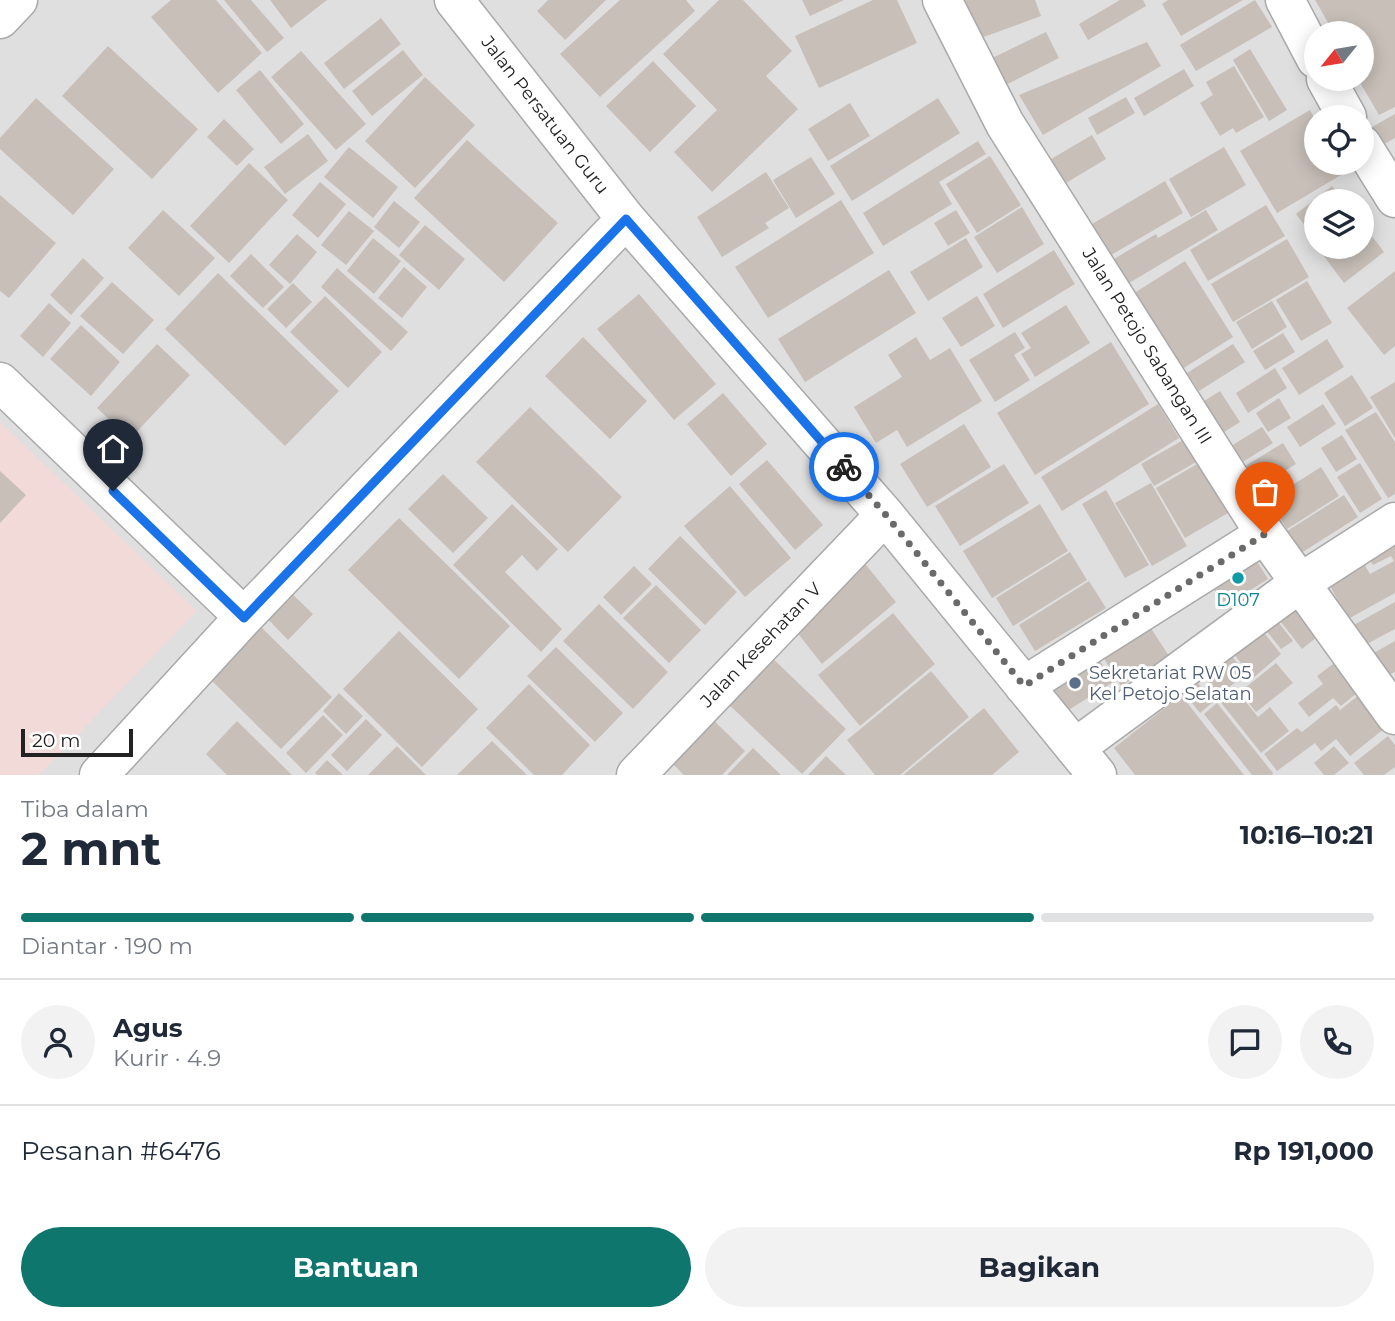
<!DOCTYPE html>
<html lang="id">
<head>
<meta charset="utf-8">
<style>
  :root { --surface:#fff; --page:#f2f2f3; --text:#1f2937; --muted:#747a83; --line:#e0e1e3; --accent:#0f766e }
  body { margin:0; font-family:Montserrat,sans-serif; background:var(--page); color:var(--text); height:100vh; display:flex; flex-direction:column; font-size:26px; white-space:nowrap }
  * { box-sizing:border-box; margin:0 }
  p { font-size:23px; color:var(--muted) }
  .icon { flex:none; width:38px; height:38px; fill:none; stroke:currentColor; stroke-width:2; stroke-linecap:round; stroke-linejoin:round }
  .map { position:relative; height:775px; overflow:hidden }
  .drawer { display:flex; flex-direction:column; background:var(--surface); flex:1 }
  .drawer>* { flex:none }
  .needle { width:46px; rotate:240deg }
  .tools { position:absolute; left:1304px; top:21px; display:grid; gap:14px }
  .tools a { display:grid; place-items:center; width:70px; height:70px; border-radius:50%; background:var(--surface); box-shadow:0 4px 18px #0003; font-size:35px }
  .scale { position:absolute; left:21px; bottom:18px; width:112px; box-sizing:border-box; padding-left:7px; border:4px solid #222; border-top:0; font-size:19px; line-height:24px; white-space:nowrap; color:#222; -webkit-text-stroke:5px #fff; paint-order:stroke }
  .pin { position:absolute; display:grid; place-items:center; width:60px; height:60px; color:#fff; margin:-72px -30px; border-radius:50% 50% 50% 0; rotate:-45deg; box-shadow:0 0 7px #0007 }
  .pin .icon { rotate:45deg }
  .courier { position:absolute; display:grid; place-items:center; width:70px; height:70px; margin:-35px; border:5px solid #1a73e8; border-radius:50%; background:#fff; color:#222; box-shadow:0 2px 9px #0007 }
  .head em { font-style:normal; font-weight:700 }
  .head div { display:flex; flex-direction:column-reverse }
  .head { display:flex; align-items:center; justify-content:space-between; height:119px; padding:0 21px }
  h1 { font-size:46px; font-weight:700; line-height:52px }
  .bar { display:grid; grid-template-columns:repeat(4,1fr); gap:10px 7px; align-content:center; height:84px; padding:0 21px }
  .bar i { height:9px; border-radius:5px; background:var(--line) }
  .bar .current { background:var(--accent) }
  .bar p { grid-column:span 4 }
  .line { display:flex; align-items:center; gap:18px; padding:0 21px; border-top:2px solid var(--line) }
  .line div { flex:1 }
  .round { display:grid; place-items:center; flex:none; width:74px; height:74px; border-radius:37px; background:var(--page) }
  .cta { display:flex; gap:14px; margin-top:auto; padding:14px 21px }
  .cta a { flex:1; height:80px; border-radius:42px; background:var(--accent); color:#fff; font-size:28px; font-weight:700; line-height:80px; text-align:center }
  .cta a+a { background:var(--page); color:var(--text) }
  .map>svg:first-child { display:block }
  .residential { fill:#e0dfdf; fill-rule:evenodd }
  .commercial { fill:#f2dad9 }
  .building { fill:#c7bfb8 }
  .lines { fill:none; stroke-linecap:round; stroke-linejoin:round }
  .minor-casing { stroke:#a9a9a9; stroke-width:41 }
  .minor { stroke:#fff; stroke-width:38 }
  .done { stroke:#6b6a68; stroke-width:7; stroke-dasharray:0 12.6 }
  .route { stroke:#1a73e8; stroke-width:9 }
  .culture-dot { fill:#0f9aa8; stroke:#fff; stroke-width:2.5 }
  .service-dot { fill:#5c6f8a; stroke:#fff; stroke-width:2.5 }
  .labels { text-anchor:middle; stroke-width:6; stroke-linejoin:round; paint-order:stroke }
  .street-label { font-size:18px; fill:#222; stroke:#fff }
  .culture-label { font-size:18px; fill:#0d838f; stroke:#fff }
  .service-label { font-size:18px; fill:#4e5e75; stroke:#fff; text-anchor:start }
</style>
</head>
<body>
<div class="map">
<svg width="1395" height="775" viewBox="0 0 1395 775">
  <rect width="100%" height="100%" fill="#f2efe9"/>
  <path class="residential" d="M0,0H1395V775H0ZM1316,33H1362V79H1316ZM1316,117H1362V163H1316ZM1316,201H1362V247H1316Z"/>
  <path class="commercial" d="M0,422L197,611L39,775H0Z"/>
  <path class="building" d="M171,0H216L262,53L218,93L151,17Z
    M224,0H251L284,38L267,52Z
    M270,0H327L291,28Z
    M548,0H606L565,40L537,11Z
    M620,0H686L695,11L600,97L560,54Z
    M719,0H743L792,51L766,76L798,109L712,192L674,152L717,110L663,54Z
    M802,0H844L810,16Z
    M873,0H897L917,43L819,88L795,36Z
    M954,0H1035L1041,16L970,42Z
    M1120,0H1143L1146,6L1088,40L1079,24Z
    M1168,0H1243L1181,36L1162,4Z
    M1255,0L1272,27L1196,71L1180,45Z
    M1315,0H1395V107L1379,115L1358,79H1362V33H1334Z
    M381,18L401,44L344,89L324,63Z
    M1046,32L1059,58L998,89L984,62Z
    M1147,42L1161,66L1043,135L1019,95Z
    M108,46L198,129L152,179L62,96Z
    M1250,49L1287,110L1269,121L1233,60Z
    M403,50L423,75L372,116L352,91Z
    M301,51L366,124L336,150L271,77Z
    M653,61L696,106L650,152L606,106Z
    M1234,66L1264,117L1236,133L1233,128L1220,136L1200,103L1213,95L1206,82Z
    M1184,69L1194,86L1144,116L1134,98Z
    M260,70L304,124L281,144L236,90Z
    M425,77L475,125L415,188L365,141Z
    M1126,97L1135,113L1097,135L1088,118Z
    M36,98L114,169L73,215L0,149V138Z
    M938,98L960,133L852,201L830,166Z
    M850,103L870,136L828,161L808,129Z
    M1310,110L1316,121V163H1341L1346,172L1277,213L1240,151Z
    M1395,114V138L1375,149L1365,131Z
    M224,119L254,149L237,166L207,137Z
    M308,134L328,161L285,194L264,167Z
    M1092,135L1106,159L1061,186L1046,162Z
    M467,140L558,223L504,282L414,198Z
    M978,141L986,154L939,182L952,204L883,246L863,213Z
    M349,147L398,187L373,218L324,177Z
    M1224,147L1246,185L1191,217L1169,179Z
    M990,156L1021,205L977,233L946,184Z
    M811,157L835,194L796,218L773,180Z
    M249,163L288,200L229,263L190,226Z
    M766,172L789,208L765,223L769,228L722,257L697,217Z
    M1165,181L1183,213L1106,258L1087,227Z
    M320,182L346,204L318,238L292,215Z
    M1332,186L1344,201H1316V226L1309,231L1296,214Z
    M0,195L56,243L9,298L0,291Z
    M841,200L874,253L768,318L735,267Z
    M394,201L420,222L399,248L374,227Z
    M1266,205L1285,236L1208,281L1190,250Z
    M1022,207L1044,244L997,273L974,237Z
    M163,210L215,258L179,296L128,248Z
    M956,210L970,233L948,246L934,223Z
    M1206,210L1218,230L1124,286L1109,262L1156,234L1158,238Z
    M349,211L374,231L346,265L321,245Z
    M1362,223L1384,252L1344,283L1317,247H1362Z
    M425,225L465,259L439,290L399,255Z
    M297,234L317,252L290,284L269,265Z
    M373,238L401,261L374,294L347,271Z
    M966,238L983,267L928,301L910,272Z
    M1287,239L1309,277L1233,322L1211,284Z
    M1054,250L1075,284L1003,328L983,294Z
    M251,254L284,287L263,308L230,276Z
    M83,258L104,278L71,315L50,295Z
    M1185,261L1233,337L1179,371L1131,295Z
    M404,267L427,287L402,318L378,298Z
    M337,268L408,332L391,351L321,287Z
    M889,270L916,313L805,382L778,339Z
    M1395,271V346L1384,355L1347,308Z
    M218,273L339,391L285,446L165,329Z
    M1307,281L1332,323L1301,341L1276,300Z
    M112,282L154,320L123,354L80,316Z
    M293,283L312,302L286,328L267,309Z
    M639,294L716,384L674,420L597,329Z
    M325,296L382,352L348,388L290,332Z
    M977,296L995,326L961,347L942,318Z
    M1272,301L1287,327L1252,349L1236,322Z
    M49,303L71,323L43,357L20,336Z
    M1066,305L1090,343L1035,377L1021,354L1031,348L1021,333Z
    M81,325L120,362L91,396L50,359Z
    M1015,332L1025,348L1014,355L1030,380L995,402L969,360Z
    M1283,333L1295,352L1265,370L1253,351Z
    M583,337L647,401L610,439L545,376Z
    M916,337L930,360L950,348L982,401L907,447L897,430L876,443L854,407L902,377L888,355Z
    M1327,339L1344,367L1299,395L1282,368Z
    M1111,342L1149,404L1035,475L997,413Z
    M157,344L190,375L130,439L97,408Z
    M1233,344L1245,362L1199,391L1187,373Z
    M1275,368L1287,388L1248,413L1236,393Z
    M1352,375L1373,408L1345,426L1324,393Z
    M1395,382V438L1370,397Z
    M1220,391L1240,422L1210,441L1190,410Z
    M723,393L767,444L731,476L687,424Z
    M1279,398L1291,418L1268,432L1256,413Z
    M1158,404L1179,438L1062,511L1041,477Z
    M1323,404L1336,424L1300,447L1287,427Z
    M530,407L622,497L568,552L476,462Z
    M1376,412L1395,442V494L1388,498L1345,430Z
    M964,424L991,467L927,507L900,464Z
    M1262,427L1273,443L1241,463L1231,446Z
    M1342,435L1357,459L1336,472L1321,448Z
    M1185,439L1198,461L1154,486L1141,464Z
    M1283,443L1296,464L1258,487L1245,466Z
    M767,460L823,525L795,550L739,484Z
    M1199,463L1228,513L1185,538L1156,488Z
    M1360,463L1382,499L1360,513L1337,477Z
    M1004,464L1029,503L960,546L935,506Z
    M1321,467L1339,496L1287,529L1269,500Z
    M0,471L26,495L0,523Z
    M443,474L488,518L453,553L408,509Z
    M1151,483L1187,546L1152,566L1115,503Z
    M730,486L791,558L745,597L684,526Z
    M1106,490L1149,565L1125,578L1082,504Z
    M1344,495L1358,517L1298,555L1284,533Z
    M512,504L558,549L537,571L522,555L505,572L562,629L541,652L453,565Z
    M1040,504L1068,551L992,598L963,551Z
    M399,518L510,626L459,679L348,570Z
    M1395,532V593L1348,619L1322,571L1357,552L1370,574L1394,561L1391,556L1373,565L1364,549Z
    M680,536L737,592L705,625L648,569Z
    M1250,550L1268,579L1225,606L1207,578Z
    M1070,552L1087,580L1013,626L996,598Z
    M862,560L896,602L822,664L788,621Z
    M634,566L652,584L621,615L603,597Z
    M1089,581L1106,608L1035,651L1019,625Z
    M656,585L701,630L669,663L623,618Z
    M287,589L313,614L288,640L263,614Z
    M1289,593L1322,633L1302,649L1270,608Z
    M1395,602V629L1363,646L1352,626Z
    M599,604L668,672L633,709L563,641Z
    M1268,609L1293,641L1281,649L1256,618Z
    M893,613L935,664L860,726L818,675Z
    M1145,619L1169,656L1121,686L1098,649Z
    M1254,620L1281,654L1253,678L1225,643Z
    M261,627L332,697L281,749L210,679Z
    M399,631L478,709L422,767L343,689Z
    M1395,641V672L1384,677L1372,654Z
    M1223,645L1246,674L1219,695L1196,666Z
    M556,647L623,713L595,742L527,676Z
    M1092,648L1113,682L1067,711L1046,677Z
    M765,651L846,729L802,774L721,697Z
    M1276,663L1293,683L1256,712L1240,692Z
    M1333,664L1357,693L1341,706L1333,698L1309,717L1298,703L1323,684L1317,676Z
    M1186,668L1213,702L1200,713L1173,679Z
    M931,671L969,717L900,775H875L847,740Z
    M529,684L590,745L562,775H534L486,728Z
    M1234,687L1258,717L1270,707L1289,731L1261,753L1219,700Z
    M339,693L363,716L346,734L323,711Z
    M1181,695L1244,775H1135L1114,748Z
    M1359,695L1385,728L1350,756L1336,739L1321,751L1315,743L1277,771L1264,754L1297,728L1302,732L1336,705L1340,710Z
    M1217,703L1273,773L1272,775H1252L1204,714Z
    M984,708L1019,752L992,775H903Z
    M703,710L745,751L722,775H684L662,753Z
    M323,715L343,735L306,773L286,753Z
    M366,719L382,735L347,771L331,755Z
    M237,721L292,775H227L206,754Z
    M1388,736L1395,745V767L1384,775H1364L1354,763Z
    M492,741L527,775H457Z
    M397,746L426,775H368Z
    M1334,746L1349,763L1334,775H1324L1314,763Z
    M753,748L781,775H727Z
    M826,756L846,775H808Z
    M327,760L343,775H317L315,773Z"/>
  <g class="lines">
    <defs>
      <path id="minor" d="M454,0L626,219L885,515L1097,775
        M942,0L1005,124L1265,534L1395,715
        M1285,0L1316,59
        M0,19L18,0
        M1326,79L1347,117
        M1362,145L1395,198
        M0,382L244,617
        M1024,686L1265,534
        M1075,748L1300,583L1395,522
        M99,775L244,617L626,219
        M636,775L885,515"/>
    </defs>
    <use href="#minor" class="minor-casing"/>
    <use href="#minor" class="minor"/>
  </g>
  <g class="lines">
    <path class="done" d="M844,467L886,515L1024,686L1265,534"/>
    <path class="route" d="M113,491L244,618L626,219L844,467"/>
  </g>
  <circle class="culture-dot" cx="1238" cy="578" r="7"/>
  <circle class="service-dot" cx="1075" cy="683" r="7"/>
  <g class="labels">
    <g class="street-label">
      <text transform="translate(545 115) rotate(52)" y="6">Jalan Persatuan Guru</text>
      <text transform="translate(1147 346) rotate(58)" y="6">Jalan Petojo Sabangan III</text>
      <text transform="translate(761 645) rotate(-46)" y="6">Jalan Kesehatan V</text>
    </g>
    <g class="culture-label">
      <text x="1238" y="606">D107</text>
    </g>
    <g class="service-label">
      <text x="1089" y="679">Sekretariat RW 05<tspan x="1089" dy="21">Kel Petojo Selatan</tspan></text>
    </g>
  </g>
</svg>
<div class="tools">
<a><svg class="needle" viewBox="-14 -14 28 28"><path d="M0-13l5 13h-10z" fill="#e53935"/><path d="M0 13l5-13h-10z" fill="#747a83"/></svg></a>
<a><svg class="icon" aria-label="locate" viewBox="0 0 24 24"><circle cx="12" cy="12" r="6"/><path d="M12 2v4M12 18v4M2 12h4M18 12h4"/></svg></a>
<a><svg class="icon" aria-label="layers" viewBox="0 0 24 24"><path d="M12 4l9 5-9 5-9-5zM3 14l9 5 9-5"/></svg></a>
</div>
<div class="scale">20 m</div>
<div class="pin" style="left:1265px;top:534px;background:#ea580c"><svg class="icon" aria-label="bag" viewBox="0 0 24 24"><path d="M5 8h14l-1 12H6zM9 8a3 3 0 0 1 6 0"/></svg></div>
<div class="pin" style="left:113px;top:491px;background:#1f2937"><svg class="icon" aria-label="home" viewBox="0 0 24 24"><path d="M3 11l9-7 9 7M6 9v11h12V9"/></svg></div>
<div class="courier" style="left:844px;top:467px"><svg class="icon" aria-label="bike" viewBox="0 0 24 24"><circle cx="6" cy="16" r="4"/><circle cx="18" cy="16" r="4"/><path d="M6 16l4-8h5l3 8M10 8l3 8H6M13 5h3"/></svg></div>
</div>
<section class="drawer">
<div class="head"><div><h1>2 mnt</h1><p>Tiba dalam</p></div><em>10:16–10:21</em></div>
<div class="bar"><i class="current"></i><i class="current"></i><i class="current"></i><i></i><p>Diantar · 190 m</p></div>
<div class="line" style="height:126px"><a class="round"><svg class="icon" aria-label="person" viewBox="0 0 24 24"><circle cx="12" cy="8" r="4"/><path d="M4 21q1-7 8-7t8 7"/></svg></a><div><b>Agus</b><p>Kurir · 4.9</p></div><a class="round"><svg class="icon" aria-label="chat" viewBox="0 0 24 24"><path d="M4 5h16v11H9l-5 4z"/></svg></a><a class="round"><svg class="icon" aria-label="phone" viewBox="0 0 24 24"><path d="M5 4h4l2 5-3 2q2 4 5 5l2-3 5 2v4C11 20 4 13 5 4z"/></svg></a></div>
<div class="line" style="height:91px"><div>Pesanan #6476</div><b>Rp 191,000</b></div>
<div class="cta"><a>Bantuan</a><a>Bagikan</a></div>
</section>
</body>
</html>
